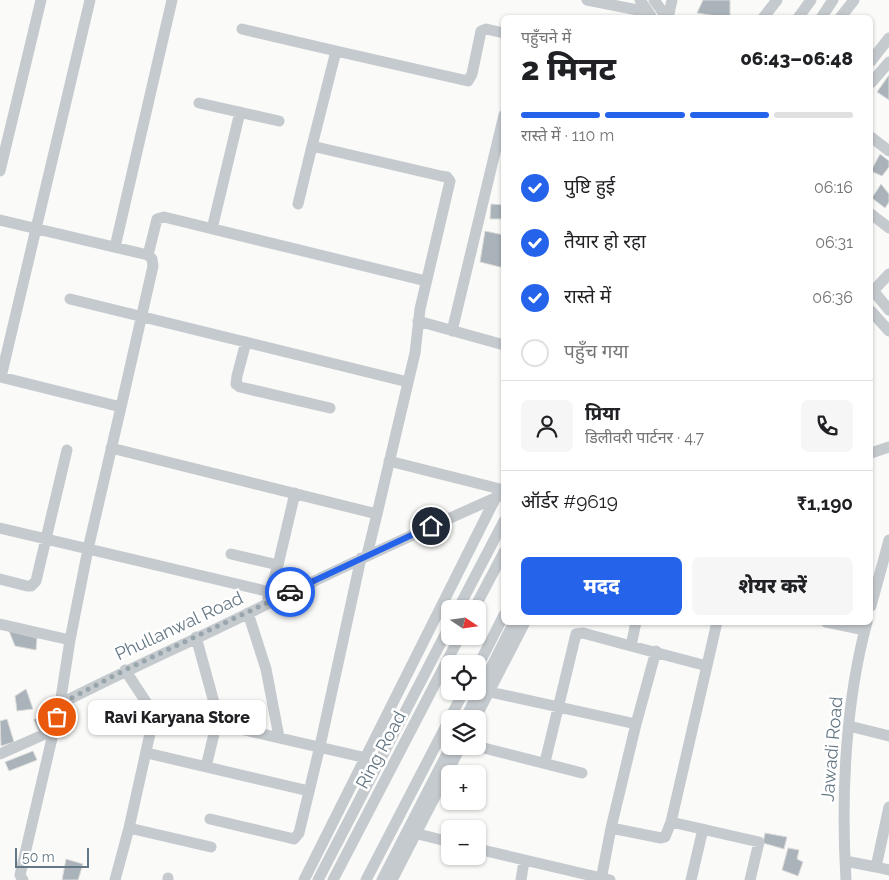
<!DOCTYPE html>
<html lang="hi">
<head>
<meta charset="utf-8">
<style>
  :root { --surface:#fff; --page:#f6f6f6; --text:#202124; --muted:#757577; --line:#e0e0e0; --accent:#2563eb }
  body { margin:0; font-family:Raleway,"Noto Sans Devanagari",sans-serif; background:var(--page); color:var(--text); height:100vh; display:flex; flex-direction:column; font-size:19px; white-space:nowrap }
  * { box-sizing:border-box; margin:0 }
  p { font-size:16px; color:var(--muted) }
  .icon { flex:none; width:28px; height:28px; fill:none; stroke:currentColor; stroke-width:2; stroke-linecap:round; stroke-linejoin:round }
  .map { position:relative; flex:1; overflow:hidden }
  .drawer { position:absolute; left:501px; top:15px; width:372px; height:610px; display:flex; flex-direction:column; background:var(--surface); border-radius:8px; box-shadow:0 1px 4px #0004 }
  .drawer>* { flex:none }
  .needle { width:32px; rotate:103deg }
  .buttons { position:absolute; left:441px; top:600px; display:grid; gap:10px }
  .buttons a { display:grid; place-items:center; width:45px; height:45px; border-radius:8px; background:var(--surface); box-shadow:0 1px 4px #0004; font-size:25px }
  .scale { position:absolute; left:15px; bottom:12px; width:74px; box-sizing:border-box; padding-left:5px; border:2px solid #647784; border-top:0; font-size:14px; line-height:18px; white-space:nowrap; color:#647784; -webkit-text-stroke:4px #fff; paint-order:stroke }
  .pin { position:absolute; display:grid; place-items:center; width:42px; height:42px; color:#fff; margin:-21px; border:2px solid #fff; border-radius:50%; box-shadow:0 1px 5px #0007 }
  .courier { position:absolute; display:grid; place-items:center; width:50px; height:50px; margin:-25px; border:4px solid #2563eb; border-radius:50%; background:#fff; color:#222; box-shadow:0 1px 6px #0007 }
  .bubble { position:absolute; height:35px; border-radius:8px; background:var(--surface); box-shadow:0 1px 4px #0004; font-size:16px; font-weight:800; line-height:35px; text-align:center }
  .headline em { font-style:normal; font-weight:800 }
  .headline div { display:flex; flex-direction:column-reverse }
  .headline { display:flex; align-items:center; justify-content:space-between; height:85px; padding:0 20px }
  h1 { font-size:32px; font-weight:800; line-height:38px }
  .bar { display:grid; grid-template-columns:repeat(4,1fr); gap:8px 5px; align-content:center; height:60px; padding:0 20px }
  .bar i { height:6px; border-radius:4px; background:var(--line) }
  .bar .on { background:var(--accent) }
  .bar p { grid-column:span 4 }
  .line { display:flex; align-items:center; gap:12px; padding:0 20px; border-top:1px solid var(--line) }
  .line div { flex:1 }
  .round { display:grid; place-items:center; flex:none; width:52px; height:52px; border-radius:8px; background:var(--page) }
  ol { padding:0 20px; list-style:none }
  li { display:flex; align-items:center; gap:15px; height:55px }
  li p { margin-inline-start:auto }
  li .icon { padding:5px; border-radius:50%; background:var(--accent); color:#fff; stroke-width:4 }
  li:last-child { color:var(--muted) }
  li i { width:28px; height:28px; border:2px solid var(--line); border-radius:50% }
  .action { display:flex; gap:10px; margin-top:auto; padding:10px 20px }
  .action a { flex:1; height:58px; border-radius:8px; background:var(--accent); color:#fff; font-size:20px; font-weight:800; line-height:58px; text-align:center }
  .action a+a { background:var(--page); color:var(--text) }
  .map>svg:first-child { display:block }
  .building { fill:#aab3ba; stroke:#dcdcda }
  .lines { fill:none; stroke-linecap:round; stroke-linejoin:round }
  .minor { stroke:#c5cace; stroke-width:11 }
  .done { stroke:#98a5ad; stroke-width:5; stroke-dasharray:0 9 }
  .route { stroke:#2563eb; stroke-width:6 }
  .labels { text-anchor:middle; stroke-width:5; stroke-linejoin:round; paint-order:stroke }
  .street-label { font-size:18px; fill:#647784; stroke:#fff }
</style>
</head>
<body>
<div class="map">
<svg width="889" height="880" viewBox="0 0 889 880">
  <rect width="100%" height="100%" fill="#fafaf8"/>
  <path class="building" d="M703,0H730V18L697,13Z
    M889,75V100L877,92Z
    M880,154L889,161V167L882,176L871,171Z
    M881,184L889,194V202L885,208L872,198Z
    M491,204L504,205V219H490Z
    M485,231L504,235V268L480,262Z
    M9,631L37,638L36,650L15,646Z
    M26,689L33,709L17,711L15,696Z
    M49,708L52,727L39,731L34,720Z
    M7,719L14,742L1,746L0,721Z
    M33,751L37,760L9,771L5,762Z
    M765,833L787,837L784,849L763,843Z
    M788,848L799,850L797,859L803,862L798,876L782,870Z
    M66,859L83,864L78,880H62Z"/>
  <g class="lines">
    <path class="minor" d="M587,0L648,12
      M640,0L651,16
      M654,0L667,18
      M668,18L672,0
      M763,18L777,0
      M798,18L811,0
      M821,18L833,0
      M840,18L854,0
      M242,29L336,51
      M871,61L889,38
      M871,83L889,62
      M199,103L279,121
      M871,137L889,151
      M0,171L41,0
      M298,204L312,146
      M871,214L889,228
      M0,220L148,255L157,219L164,217L426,281
      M212,229L240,112
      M115,247L172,0
      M871,288L889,310
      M873,291L889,274
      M70,299L408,382
      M871,311L889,331
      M418,321L504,345
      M452,331L504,115
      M246,342L237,376L236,384L240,387L330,408
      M121,407L153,266L152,259L148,255
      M111,448L377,514L367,555
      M871,453L889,447
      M389,461L504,490
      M377,514L415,353L420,309L450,181L447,177L441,176L312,146L336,51L468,81L472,74L481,31L486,29L504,33
      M0,528L270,592
      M231,554L278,565
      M0,579L27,586H31L36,581L67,450
      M268,598L278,565L295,493
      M871,606L889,540
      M458,609L504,521
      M474,609L504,552
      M248,613L266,669L279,737
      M636,622L631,646L707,666
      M717,622L671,822L759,842L750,880
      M826,622L865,630
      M0,624L70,640L60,704L20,875L23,880
      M196,637L218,717L221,722L232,727L371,759
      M70,640L88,549L121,407L1,377L90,0
      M478,666L504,615
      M490,692L636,724
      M60,704C122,672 186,644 249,613C333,571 418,532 504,494
      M465,719L514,622
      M475,719L525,622
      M849,726L889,736
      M476,746L582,773
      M147,753L309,791
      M0,754L54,730
      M545,762L576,634L583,633L631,646
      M206,767L218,717
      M889,807L876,867L889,870
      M210,819L290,838L294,839L299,833L320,746L361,558
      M129,828L211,847
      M611,828L661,838L665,837L671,822
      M410,832L450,842
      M478,849L610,880
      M845,861L876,867
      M115,880L129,828L153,720L150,708L125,670
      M168,880V878
      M304,880L496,497
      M318,880L450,625
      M333,880L460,636
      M366,880L464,691
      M382,880L451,746
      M392,880L461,746
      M521,880L524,861
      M601,880L611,828L636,724L656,651
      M691,880L703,829
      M846,880C841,798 845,703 867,622"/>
  </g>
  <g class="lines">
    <path class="done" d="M57,717L60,704L125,670L290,592"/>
    <path class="route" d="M290,592L431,526"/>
  </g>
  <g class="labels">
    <g class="street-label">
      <text transform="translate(179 626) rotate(-25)" y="6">Phullanwal Road</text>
      <text transform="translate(832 749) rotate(-85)" y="6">Jawadi Road</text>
      <text transform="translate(381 750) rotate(-62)" y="6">Ring Road</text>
    </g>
  </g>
</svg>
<div class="buttons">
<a><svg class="needle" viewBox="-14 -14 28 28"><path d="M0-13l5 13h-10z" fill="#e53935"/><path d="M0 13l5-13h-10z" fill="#757577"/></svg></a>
<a><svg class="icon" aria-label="locate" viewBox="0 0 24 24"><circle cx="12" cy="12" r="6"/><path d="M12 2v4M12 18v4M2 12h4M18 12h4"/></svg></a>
<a><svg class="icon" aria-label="layers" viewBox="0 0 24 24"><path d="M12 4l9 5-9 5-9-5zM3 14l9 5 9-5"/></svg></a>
<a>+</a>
<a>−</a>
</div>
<div class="scale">50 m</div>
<div class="pin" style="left:57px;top:717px;background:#ea580c"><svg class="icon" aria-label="bag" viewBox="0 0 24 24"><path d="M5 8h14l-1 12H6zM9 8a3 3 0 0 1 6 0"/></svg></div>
<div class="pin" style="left:431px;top:526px;background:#1f2937"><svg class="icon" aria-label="home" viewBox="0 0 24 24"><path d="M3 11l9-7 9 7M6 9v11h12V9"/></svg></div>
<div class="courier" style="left:290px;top:592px"><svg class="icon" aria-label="car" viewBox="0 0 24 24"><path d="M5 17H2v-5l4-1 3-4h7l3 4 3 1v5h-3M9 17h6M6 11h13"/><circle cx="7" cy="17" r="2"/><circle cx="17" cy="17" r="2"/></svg></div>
<div class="bubble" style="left:88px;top:700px;width:178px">Ravi Karyana Store</div>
<section class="drawer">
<div class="headline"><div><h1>2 मिनट</h1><p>पहुँचने में</p></div><em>06:43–06:48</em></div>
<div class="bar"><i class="on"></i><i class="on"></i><i class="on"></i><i></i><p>रास्ते में · 110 m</p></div>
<ol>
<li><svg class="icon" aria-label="check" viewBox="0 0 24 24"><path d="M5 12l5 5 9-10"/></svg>पुष्टि हुई<p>06:16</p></li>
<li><svg class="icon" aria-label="check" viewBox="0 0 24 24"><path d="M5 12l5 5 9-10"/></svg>तैयार हो रहा<p>06:31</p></li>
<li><svg class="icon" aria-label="check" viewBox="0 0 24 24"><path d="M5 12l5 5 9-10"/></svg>रास्ते में<p>06:36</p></li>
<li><i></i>पहुँच गया</li>
</ol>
<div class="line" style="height:90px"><a class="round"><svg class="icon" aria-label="person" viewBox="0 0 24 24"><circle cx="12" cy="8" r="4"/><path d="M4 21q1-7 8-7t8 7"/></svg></a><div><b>प्रिया</b><p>डिलीवरी पार्टनर · 4.7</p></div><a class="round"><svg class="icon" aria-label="phone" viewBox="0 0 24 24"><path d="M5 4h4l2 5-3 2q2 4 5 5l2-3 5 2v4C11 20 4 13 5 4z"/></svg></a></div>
<div class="line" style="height:65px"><div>ऑर्डर #9619</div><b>₹1,190</b></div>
<div class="action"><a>मदद</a><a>शेयर करें</a></div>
</section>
</div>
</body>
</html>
